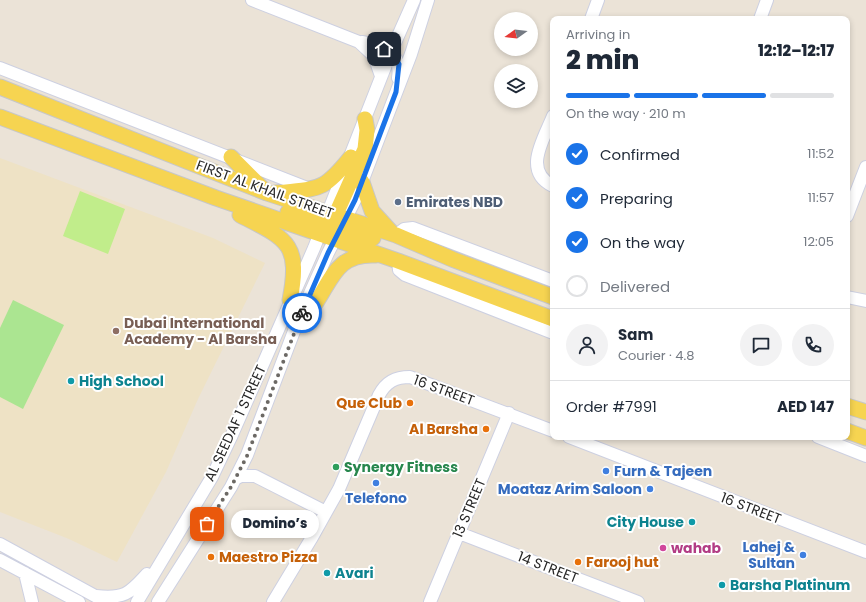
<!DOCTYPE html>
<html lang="en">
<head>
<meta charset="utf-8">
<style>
  :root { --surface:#fff; --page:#f2f2f3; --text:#1f2937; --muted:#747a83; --line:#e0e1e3; --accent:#1a73e8 }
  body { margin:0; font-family:Poppins,sans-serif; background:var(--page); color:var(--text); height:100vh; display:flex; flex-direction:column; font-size:15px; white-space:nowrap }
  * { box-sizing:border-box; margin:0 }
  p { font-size:13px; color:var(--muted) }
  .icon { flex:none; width:22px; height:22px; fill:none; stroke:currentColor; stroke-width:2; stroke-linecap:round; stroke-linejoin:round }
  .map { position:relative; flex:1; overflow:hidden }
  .side { position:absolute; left:550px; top:16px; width:300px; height:424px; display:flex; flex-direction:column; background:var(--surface); border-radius:8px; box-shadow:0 2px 6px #0003 }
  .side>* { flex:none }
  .needle { width:26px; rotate:255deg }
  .fabs { position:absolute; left:494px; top:12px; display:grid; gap:8px }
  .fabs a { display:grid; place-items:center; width:44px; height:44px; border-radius:50%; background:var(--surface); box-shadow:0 2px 6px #0003; font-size:20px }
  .pin { position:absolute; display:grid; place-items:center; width:34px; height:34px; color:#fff; margin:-17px; border-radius:8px; box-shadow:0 2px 6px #0006 }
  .courier { position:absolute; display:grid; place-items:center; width:40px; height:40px; margin:-20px; border:3px solid #1a73e8; border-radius:50%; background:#fff; color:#222; box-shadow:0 1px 5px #0007 }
  .bubble { position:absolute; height:28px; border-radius:14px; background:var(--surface); box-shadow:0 2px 6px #0003; font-size:13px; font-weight:800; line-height:28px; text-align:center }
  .overview em { font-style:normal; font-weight:800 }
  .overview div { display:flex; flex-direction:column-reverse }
  .overview { display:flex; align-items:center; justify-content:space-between; height:68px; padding:0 16px }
  h1 { font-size:26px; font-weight:800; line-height:30px }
  .bar { display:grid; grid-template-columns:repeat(4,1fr); gap:6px 4px; align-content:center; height:48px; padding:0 16px }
  .bar i { height:5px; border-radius:3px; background:var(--line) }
  .bar .on { background:var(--accent) }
  .bar p { grid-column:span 4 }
  .line { display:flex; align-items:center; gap:10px; padding:0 16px; border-top:1px solid var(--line) }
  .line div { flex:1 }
  .round { display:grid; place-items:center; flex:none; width:42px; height:42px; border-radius:21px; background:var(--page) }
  ol { padding:0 16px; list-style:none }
  li { display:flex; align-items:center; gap:12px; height:44px }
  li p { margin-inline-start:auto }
  li .icon { padding:4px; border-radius:50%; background:var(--accent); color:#fff; stroke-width:4 }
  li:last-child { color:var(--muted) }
  li i { width:22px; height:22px; border:2px solid var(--line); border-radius:50% }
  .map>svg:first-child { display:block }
  .education { fill:#eee2c5 }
  .green { fill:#abe591 }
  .pitch { fill:#c1ed8b }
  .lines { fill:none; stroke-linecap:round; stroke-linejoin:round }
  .minor-casing { stroke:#cdd0e1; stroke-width:14 }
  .major-casing { stroke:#c7c7c7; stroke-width:17 }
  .minor { stroke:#fff; stroke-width:12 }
  .major { stroke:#f6d451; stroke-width:15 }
  .done { stroke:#6c6965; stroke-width:4; stroke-dasharray:0 7.2 }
  .route { stroke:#1a73e8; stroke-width:5 }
  .service-dot { fill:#5c6f8a; stroke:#fff; stroke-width:1.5 }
  .education-dot { fill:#8d6e63; stroke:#fff; stroke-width:1.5 }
  .culture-dot { fill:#0f9aa8; stroke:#fff; stroke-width:1.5 }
  .food-dot { fill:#e8710a; stroke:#fff; stroke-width:1.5 }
  .leisure-dot { fill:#2e9e5b; stroke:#fff; stroke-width:1.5 }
  .shop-dot { fill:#3f7fe0; stroke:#fff; stroke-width:1.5 }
  .hotel-dot { fill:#d1479c; stroke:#fff; stroke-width:1.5 }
  .labels { text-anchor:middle; stroke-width:4; stroke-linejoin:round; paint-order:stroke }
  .street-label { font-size:14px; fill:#272727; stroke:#fff }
  .service-label { font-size:14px; font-weight:bold; fill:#4e5e75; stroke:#fff; text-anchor:start }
  .education-label { font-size:14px; font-weight:bold; fill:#785e54; stroke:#fff; text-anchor:start }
  .culture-label { font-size:14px; font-weight:bold; fill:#0d838f; stroke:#fff; text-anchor:start }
  .food-label { font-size:14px; font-weight:bold; fill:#c56008; stroke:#fff; text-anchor:end }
  .leisure-label { font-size:14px; font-weight:bold; fill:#27864d; stroke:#fff; text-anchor:start }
  .shop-label { font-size:14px; font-weight:bold; fill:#366cbe; stroke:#fff; text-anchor:end }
  .hotel-label { font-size:14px; font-weight:bold; fill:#b23c85; stroke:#fff; text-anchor:start }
</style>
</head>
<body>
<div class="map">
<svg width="866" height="602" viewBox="0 0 866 602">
  <rect width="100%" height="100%" fill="#ebe3d7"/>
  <path class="education" d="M0,158L213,238L265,263L198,399L166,472L117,562L69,539L0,512Z"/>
  <path class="green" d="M13,300L64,325L23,409L0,397V328Z"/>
  <path class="pitch" d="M80,191L125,209L108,254L63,236Z"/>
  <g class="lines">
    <defs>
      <path id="minor" d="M252,0L359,42L374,56L381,76
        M591,19L598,0
        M760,19L767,0
        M362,42C385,45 402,52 398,78
        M0,68L310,189
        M553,116C544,139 522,171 553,186
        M847,216L866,167
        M396,235L404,229L413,228L553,281
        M398,261L399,270L405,275L553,333
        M847,297L866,301
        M569,437L866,552
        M818,437L866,456
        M235,479L241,476H255L326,512
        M459,533L638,602
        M0,544L106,602
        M0,560L79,602
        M25,573L32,602
        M96,596C124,599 129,594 147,574
        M137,602L212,477L231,437L314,248L391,52L414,0
        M158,602L231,487L247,455L299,318L328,253L355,200L411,54L428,0
        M273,602L311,539L339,489L379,395C386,382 395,377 410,377L553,431
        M430,602L509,413"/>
      <path id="major" d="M0,87L267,193L396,235L452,259L553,297
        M0,117L216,198L398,261L553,319
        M231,157L262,188
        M362,182L372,211L392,233
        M275,193C319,188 322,193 351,157
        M288,212C304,218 324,229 341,221
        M240,215C287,239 301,243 290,300
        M332,223L365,149L367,130L365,119
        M323,234L344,231L373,238
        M299,318C306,313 312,308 317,301C333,276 339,253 376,255
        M847,406L866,412
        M847,431L866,438"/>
    </defs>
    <use href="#minor" class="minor-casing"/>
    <use href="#major" class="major-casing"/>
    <use href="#minor" class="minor"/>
    <use href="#major" class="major"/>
  </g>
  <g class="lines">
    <path class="done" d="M207,524L231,487L247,456L302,313"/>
    <path class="route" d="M302,313L328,253L355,200L396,92L399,64L395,56L384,49"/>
  </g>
  <circle class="service-dot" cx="398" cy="202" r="4"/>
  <circle class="education-dot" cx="116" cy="331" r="4"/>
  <g class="culture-dot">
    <circle cx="71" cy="381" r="4"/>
    <circle cx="692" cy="522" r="4"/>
    <circle cx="327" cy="573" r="4"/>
    <circle cx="722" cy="585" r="4"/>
  </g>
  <g class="food-dot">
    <circle cx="410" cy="403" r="4"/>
    <circle cx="486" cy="429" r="4"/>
    <circle cx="211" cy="557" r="4"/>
    <circle cx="578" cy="562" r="4"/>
  </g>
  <circle class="leisure-dot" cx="336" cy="467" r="4"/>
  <g class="shop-dot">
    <circle cx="606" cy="471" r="4"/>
    <circle cx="376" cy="483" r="4"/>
    <circle cx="650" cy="489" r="4"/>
    <circle cx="803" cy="555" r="4"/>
  </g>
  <circle class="hotel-dot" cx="663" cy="548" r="4"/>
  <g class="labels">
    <g class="street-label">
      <text transform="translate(265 189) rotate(20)" y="5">FIRST AL KHAIL STREET</text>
      <text transform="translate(444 390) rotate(20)" y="5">16 STREET</text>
      <text transform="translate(235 423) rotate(-65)" y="5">AL SEEDAF 1 STREET</text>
      <text transform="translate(469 508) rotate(-67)" y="5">13 STREET</text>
      <text transform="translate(751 508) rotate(21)" y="5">16 STREET</text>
      <text transform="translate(548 567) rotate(21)" y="5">14 STREET</text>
    </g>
    <g class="service-label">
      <text x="406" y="207">Emirates NBD</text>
    </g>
    <g class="education-label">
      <text x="124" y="328">Dubai International<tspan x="124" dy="16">Academy - Al Barsha</tspan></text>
    </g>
    <g class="culture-label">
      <text x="79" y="386">High School</text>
      <text x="684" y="527" text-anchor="end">City House</text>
      <text x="335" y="578">Avari</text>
      <text x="730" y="590">Barsha Platinum</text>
    </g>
    <g class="food-label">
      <text x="402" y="408">Que Club</text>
      <text x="478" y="434">Al Barsha</text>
      <text x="219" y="562" text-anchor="start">Maestro Pizza</text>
      <text x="586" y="567" text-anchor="start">Farooj hut</text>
    </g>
    <g class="leisure-label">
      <text x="344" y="472">Synergy Fitness</text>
    </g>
    <g class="shop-label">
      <text x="614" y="476" text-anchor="start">Furn &amp; Tajeen</text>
      <text x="642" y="494">Moataz Arim Saloon</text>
      <text x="376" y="503" text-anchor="middle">Telefono</text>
      <text x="795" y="552">Lahej &amp;<tspan x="795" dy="16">Sultan</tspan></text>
    </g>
    <g class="hotel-label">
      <text x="671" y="553">wahab</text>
    </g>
  </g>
</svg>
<div class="fabs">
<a><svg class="needle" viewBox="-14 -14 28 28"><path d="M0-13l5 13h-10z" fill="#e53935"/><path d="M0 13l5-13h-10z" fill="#747a83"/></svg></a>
<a><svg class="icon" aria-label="layers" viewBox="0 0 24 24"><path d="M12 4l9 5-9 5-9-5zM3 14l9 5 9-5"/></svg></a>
</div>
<div class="pin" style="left:207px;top:524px;background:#ea580c"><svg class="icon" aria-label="bag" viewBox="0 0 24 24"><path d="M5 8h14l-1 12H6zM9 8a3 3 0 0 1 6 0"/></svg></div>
<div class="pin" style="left:384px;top:49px;background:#1f2937"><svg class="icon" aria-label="home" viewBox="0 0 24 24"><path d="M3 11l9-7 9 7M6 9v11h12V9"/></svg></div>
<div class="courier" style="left:302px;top:313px"><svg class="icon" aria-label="bike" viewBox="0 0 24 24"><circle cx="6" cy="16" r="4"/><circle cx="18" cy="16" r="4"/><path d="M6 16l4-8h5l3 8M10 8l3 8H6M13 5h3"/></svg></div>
<div class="bubble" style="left:231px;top:510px;width:88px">Domino’s</div>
<section class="side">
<div class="overview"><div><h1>2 min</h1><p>Arriving in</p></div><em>12:12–12:17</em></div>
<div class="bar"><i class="on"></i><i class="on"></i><i class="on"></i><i></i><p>On the way · 210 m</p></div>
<ol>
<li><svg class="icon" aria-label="check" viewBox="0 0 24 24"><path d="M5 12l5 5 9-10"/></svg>Confirmed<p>11:52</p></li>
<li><svg class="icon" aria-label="check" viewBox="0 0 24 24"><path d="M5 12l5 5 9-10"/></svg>Preparing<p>11:57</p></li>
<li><svg class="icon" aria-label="check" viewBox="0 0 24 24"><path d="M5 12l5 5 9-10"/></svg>On the way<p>12:05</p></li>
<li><i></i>Delivered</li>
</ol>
<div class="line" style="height:72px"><a class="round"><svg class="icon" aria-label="person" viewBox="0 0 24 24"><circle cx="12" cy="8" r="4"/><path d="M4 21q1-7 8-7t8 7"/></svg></a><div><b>Sam</b><p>Courier · 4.8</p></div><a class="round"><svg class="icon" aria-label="chat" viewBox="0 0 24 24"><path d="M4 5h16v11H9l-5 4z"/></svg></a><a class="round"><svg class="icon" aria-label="phone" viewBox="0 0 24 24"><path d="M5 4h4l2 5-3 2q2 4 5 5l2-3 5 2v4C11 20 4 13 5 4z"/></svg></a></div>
<div class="line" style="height:52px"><div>Order #7991</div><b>AED 147</b></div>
</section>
</div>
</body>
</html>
